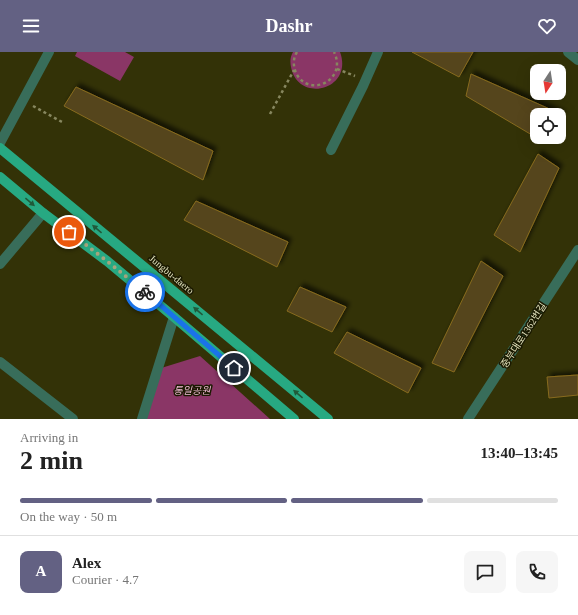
<!DOCTYPE html>
<html lang="en">
<head>
<meta charset="utf-8">
<style>
  :root { --surface:#fff; --page:#f6f6f6; --text:#222; --muted:#767676; --line:#e0e0e0; --accent:#636183 }
  body { margin:0; font-family:"Times New Roman","Noto Sans KR",serif; background:var(--page); color:var(--text); height:100vh; display:flex; flex-direction:column; font-size:15px; white-space:nowrap }
  * { box-sizing:border-box; margin:0 }
  p { font-size:13px; color:var(--muted) }
  .icon { flex:none; width:22px; height:22px; fill:none; stroke:currentColor; stroke-width:2; stroke-linecap:round; stroke-linejoin:round }
  .map { position:relative; height:367px; overflow:hidden }
  .drawer { display:flex; flex-direction:column; background:var(--surface); flex:1 }
  .drawer>* { flex:none }
  .needle { width:26px; rotate:192deg }
  .buttons { position:absolute; left:530px; top:12px; display:grid; gap:8px }
  .buttons a { display:grid; place-items:center; width:36px; height:36px; border-radius:8px; background:var(--surface); box-shadow:0 4px 16px #0002; font-size:20px }
  .pin { position:absolute; display:grid; place-items:center; width:34px; height:34px; color:#fff; margin:-17px; border:2px solid #fff; border-radius:50%; box-shadow:0 1px 4px #0007 }
  .courier { position:absolute; display:grid; place-items:center; width:40px; height:40px; margin:-20px; border:3px solid #1a73e8; border-radius:50%; background:#fff; color:#222; box-shadow:0 1px 5px #0007 }
  .summary em { font-style:normal; font-weight:700 }
  .summary div { display:flex; flex-direction:column-reverse }
  .summary { display:flex; align-items:center; justify-content:space-between; height:68px; padding:0 20px }
  h1 { font-size:26px; font-weight:700; line-height:30px }
  .bar { display:grid; grid-template-columns:repeat(4,1fr); gap:6px 4px; align-content:center; height:48px; padding:0 20px }
  .bar i { height:5px; border-radius:3px; background:var(--line) }
  .bar .current { background:var(--accent) }
  .bar p { grid-column:span 4 }
  .line { display:flex; align-items:center; gap:10px; padding:0 20px; border-top:1px solid var(--line) }
  .line div { flex:1 }
  .round { display:grid; place-items:center; flex:none; width:42px; height:42px; border-radius:8px; background:var(--page) }
  header { display:flex; justify-content:space-between; align-items:center; height:52px; padding:0 20px; background:var(--accent); color:#fff; font-size:18px; font-weight:700 }
  .map>svg:first-child { display:block }
  .green { fill:#8a3666 }
  .building { fill:#54451f; stroke:#886b1e; filter:url(#shadow) }
  .lines { fill:none; stroke-linecap:round; stroke-linejoin:round }
  .path { stroke:#87875f; stroke-width:2.5; stroke-dasharray:3 3; stroke-linecap:butt }
  .street { stroke:#386d5a; stroke-width:10 }
  .primary { stroke:#27a982; stroke-width:10 }
  .oneway { fill:#205a3a }
  .done { stroke:#a5a57d; stroke-width:4; stroke-dasharray:0 7.2 }
  .route { stroke:#1a73e8; stroke-width:5 }
  .labels { text-anchor:middle; stroke-width:3; stroke-linejoin:round; paint-order:stroke }
  .street-label { font-size:10px; fill:#e2e3bd; stroke:#1a1900 }
  .park-label { font-size:10px; font-style:italic; fill:#f1bcd6; stroke:#1a1900 }
</style>
</head>
<body>
<header><svg class="icon" aria-label="menu" viewBox="0 0 24 24"><path d="M4 6h16M4 12h16M4 18h16"/></svg>Dashr<svg class="icon" aria-label="heart" viewBox="0 0 24 24"><path d="M12 20l-8-8c-3-5 5-10 8-4 3-6 11-1 8 4z"/></svg></header>
<div class="map">
<svg width="578" height="367" viewBox="0 0 578 367">
  <defs>
    <filter id="shadow"><feDropShadow dx="3.5" dy="-3.5" stdDeviation="2" flood-color="#0009"/></filter>
  </defs>
  <rect width="100%" height="100%" fill="#333207"/>
  <path class="green" d="M77,0H125L134,5L120,29L75,4Z
    M293,0H340C354,38 298,52 291,15C290,10 290,5 293,0Z
    M200,304L270,367H142L158,317Z"/>
  <path class="building" d="M412,0H473L459,25Z
    M471,22L563,63H537V86L466,44Z
    M76,35L213,99L203,128L64,54Z
    M538,102L559,116L520,200L494,183Z
    M196,149L288,190L277,215L184,168Z
    M481,209L503,224L454,320L432,311Z
    M300,235L346,255L332,280L287,259Z
    M347,280L421,316L408,341L334,301Z
    M578,323V343L549,346L547,325Z"/>
  <g class="lines">
    <path class="path" d="M297,0C293,6 293,14 296,21C309,47 348,28 334,0
      M337,17L355,24
      M33,54L62,70
      M270,62L294,18"/>
    <path class="street" d="M568,0L578,8
      M0,91L49,0
      M331,98L363,34L378,0
      M0,212L43,161
      M0,310L73,367
      M142,367L174,265
      M468,367L578,198"/>
    <path class="primary" d="M0,96L328,367
      M0,125L43,161L107,209L174,265L294,367"/>
  </g>
  <defs><path id="oneway-solid" d="M-6-.8H1V-3.2L6.5 0L1 3.2V.8H-6Z"/></defs>
  <g class="oneway">
    <use href="#oneway-solid" transform="translate(30 150) rotate(40)"/>
    <use href="#oneway-solid" transform="translate(97 177) rotate(-140)"/>
    <use href="#oneway-solid" transform="translate(198 259) rotate(-140)"/>
    <use href="#oneway-solid" transform="translate(298 342) rotate(-140)"/>
  </g>
  <g class="lines">
    <path class="done" d="M69,180L107,209L145,240"/>
    <path class="route" d="M145,240L234,316"/>
  </g>
  <g class="labels">
    <g class="street-label">
      <text transform="translate(172 222) rotate(40)" y="4">Jungbu-daero</text>
      <text transform="translate(523 283) rotate(-57)" y="4">중부대로1362번길</text>
    </g>
    <g class="park-label">
      <text x="192" y="342">통일공원</text>
    </g>
  </g>
</svg>
<div class="buttons">
<a><svg class="needle" viewBox="-14 -14 28 28"><path d="M0-13l5 13h-10z" fill="#e53935"/><path d="M0 13l5-13h-10z" fill="#767676"/></svg></a>
<a><svg class="icon" aria-label="locate" viewBox="0 0 24 24"><circle cx="12" cy="12" r="6"/><path d="M12 2v4M12 18v4M2 12h4M18 12h4"/></svg></a>
</div>
<div class="pin" style="left:69px;top:180px;background:#ea580c"><svg class="icon" aria-label="bag" viewBox="0 0 24 24"><path d="M5 8h14l-1 12H6zM9 8a3 3 0 0 1 6 0"/></svg></div>
<div class="pin" style="left:234px;top:316px;background:#1f2937"><svg class="icon" aria-label="home" viewBox="0 0 24 24"><path d="M3 11l9-7 9 7M6 9v11h12V9"/></svg></div>
<div class="courier" style="left:145px;top:240px"><svg class="icon" aria-label="bike" viewBox="0 0 24 24"><circle cx="6" cy="16" r="4"/><circle cx="18" cy="16" r="4"/><path d="M6 16l4-8h5l3 8M10 8l3 8H6M13 5h3"/></svg></div>
</div>
<section class="drawer">
<div class="summary"><div><h1>2 min</h1><p>Arriving in</p></div><em>13:40–13:45</em></div>
<div class="bar"><i class="current"></i><i class="current"></i><i class="current"></i><i></i><p>On the way · 50 m</p></div>
<div class="line" style="height:72px"><b class="round" style="background:var(--accent);color:#fff">A</b><div><b>Alex</b><p>Courier · 4.7</p></div><a class="round"><svg class="icon" aria-label="chat" viewBox="0 0 24 24"><path d="M4 5h16v11H9l-5 4z"/></svg></a><a class="round"><svg class="icon" aria-label="phone" viewBox="0 0 24 24"><path d="M5 4h4l2 5-3 2q2 4 5 5l2-3 5 2v4C11 20 4 13 5 4z"/></svg></a></div>
</section>
</body>
</html>
